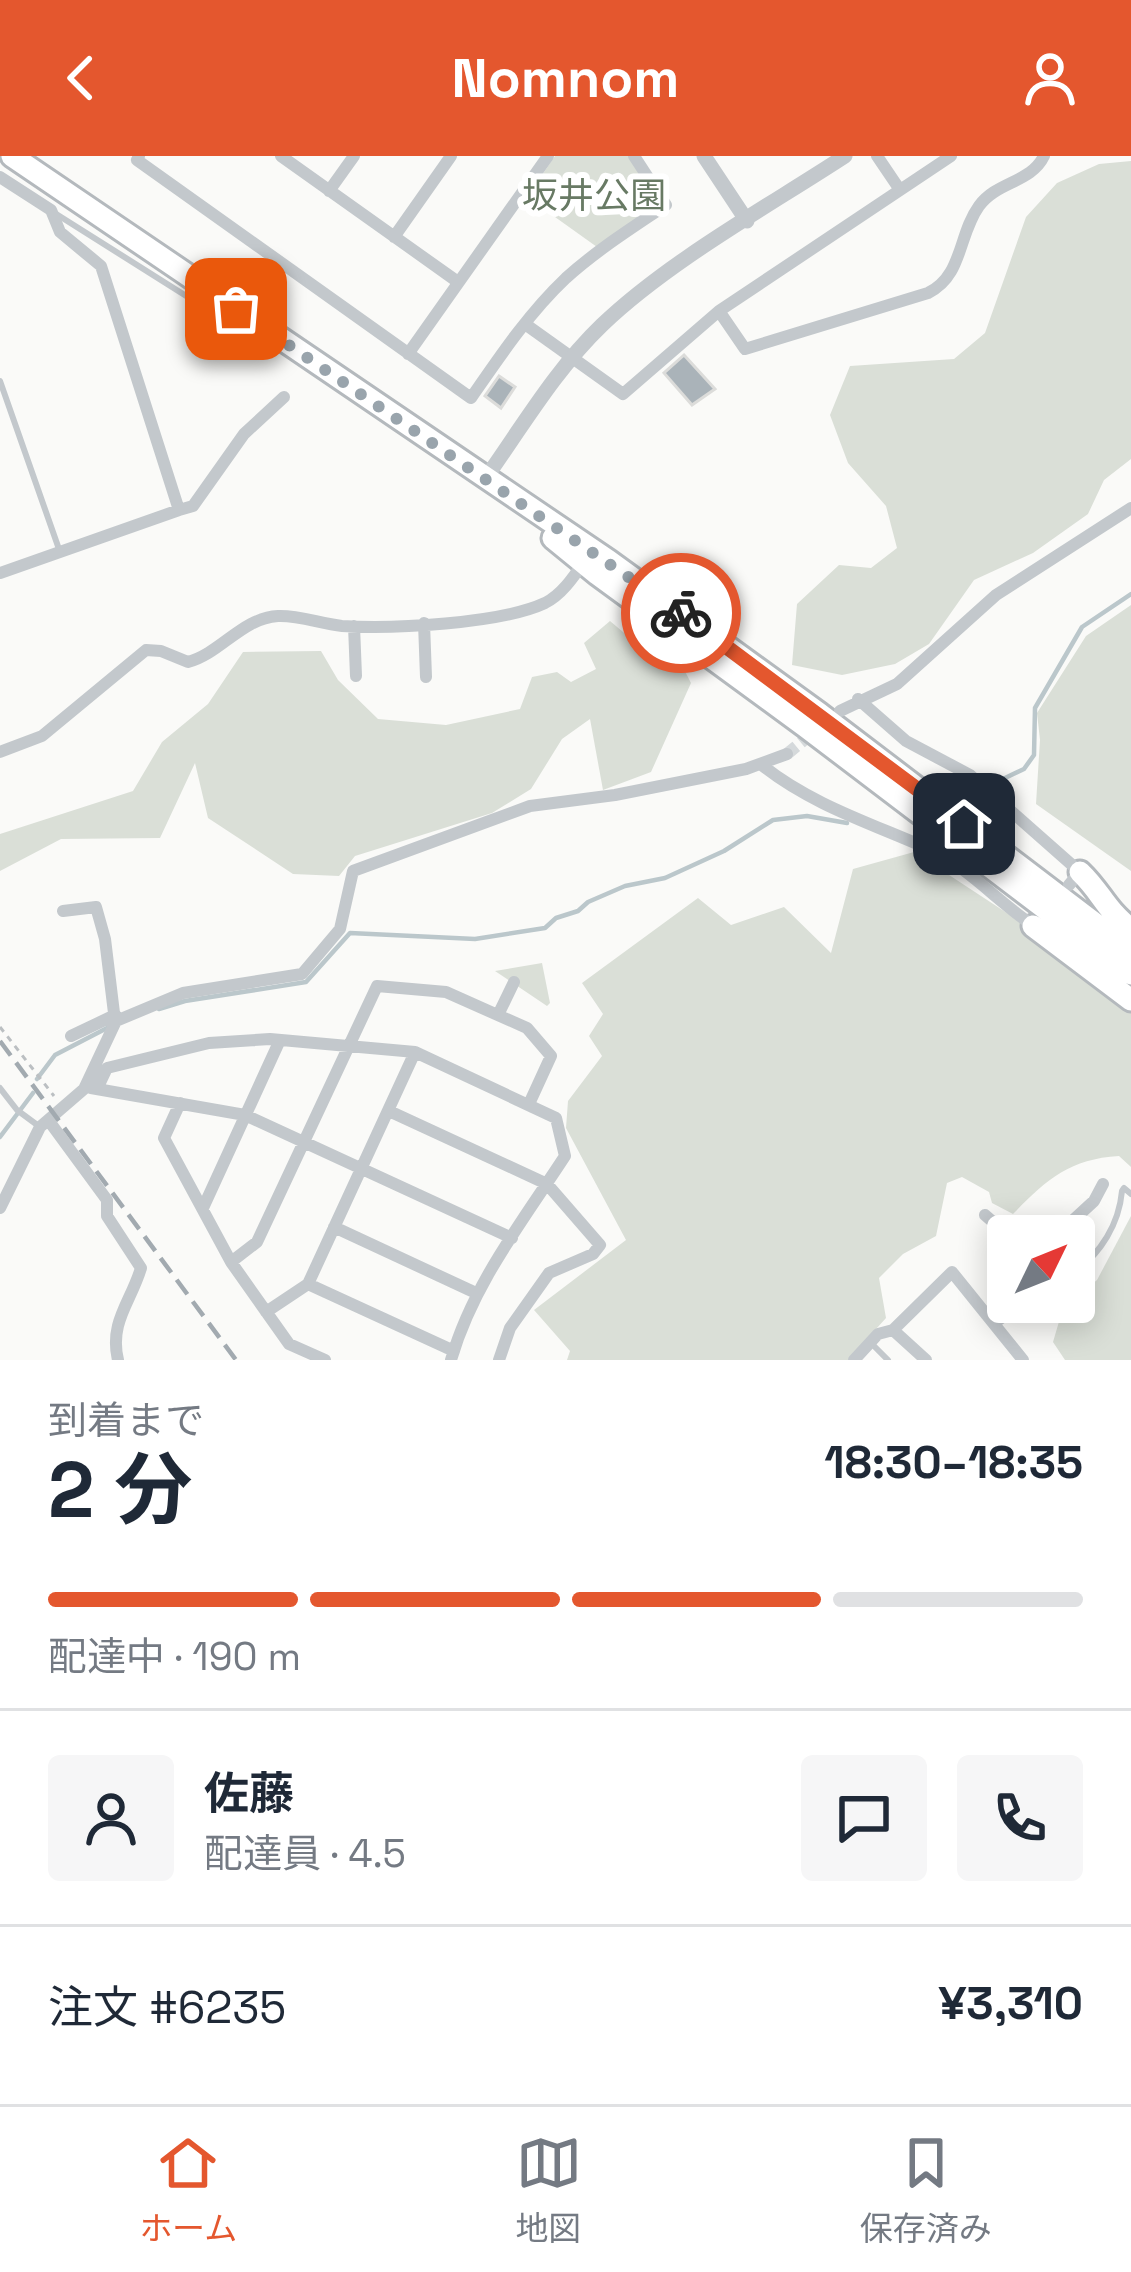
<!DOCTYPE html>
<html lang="ja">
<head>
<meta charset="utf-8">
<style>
  :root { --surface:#fff; --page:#f6f6f7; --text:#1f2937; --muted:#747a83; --line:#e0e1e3; --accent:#e4572e }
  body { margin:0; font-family:"Space Grotesk","Noto Sans JP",sans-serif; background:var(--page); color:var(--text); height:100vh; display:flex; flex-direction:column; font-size:45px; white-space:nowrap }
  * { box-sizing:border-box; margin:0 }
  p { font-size:39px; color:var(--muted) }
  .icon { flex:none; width:66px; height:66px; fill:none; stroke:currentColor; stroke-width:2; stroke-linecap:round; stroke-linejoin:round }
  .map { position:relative; height:1204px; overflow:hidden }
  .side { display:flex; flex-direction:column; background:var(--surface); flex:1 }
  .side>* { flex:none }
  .needle { width:78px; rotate:47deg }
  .tools { position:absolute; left:987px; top:1059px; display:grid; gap:24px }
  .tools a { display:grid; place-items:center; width:108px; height:108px; border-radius:12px; background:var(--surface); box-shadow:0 6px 30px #0003; font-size:60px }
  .pin { position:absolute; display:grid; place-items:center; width:102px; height:102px; color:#fff; margin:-51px; border-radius:24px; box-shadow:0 6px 18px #0006 }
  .courier { position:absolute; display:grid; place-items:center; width:120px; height:120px; margin:-60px; border:9px solid #e4572e; border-radius:50%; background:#fff; color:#222; box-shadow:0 3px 15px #0007 }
  .head em { font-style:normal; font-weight:700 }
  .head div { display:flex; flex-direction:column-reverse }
  .head { display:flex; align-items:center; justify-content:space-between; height:204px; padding:0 48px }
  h1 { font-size:78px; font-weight:700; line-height:90px }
  .bar { display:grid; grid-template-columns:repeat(4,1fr); gap:18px 12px; align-content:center; height:144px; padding:0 48px }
  .bar i { height:15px; border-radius:9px; background:var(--line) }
  .bar .selected { background:var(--accent) }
  .bar p { grid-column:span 4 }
  .line { display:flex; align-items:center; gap:30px; padding:0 48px; border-top:3px solid var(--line) }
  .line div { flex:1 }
  .round { display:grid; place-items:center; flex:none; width:126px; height:126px; border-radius:12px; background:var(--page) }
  header { display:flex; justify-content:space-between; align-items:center; height:156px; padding:0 48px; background:var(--accent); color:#fff; font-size:54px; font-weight:700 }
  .menu { display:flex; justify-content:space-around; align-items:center; height:168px; border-top:3px solid var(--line); background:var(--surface); font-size:33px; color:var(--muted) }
  .menu a { display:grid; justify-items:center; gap:6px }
  .menu .selected { color:var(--accent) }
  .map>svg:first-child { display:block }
  .green { fill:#dadfd7 }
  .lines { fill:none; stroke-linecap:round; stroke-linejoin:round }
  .stream { stroke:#bbc7cb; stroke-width:4.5 }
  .building { fill:#aab3b9; stroke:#dcdcda; stroke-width:3 }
  .minor-tunnel { stroke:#d5d9db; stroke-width:12; stroke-dasharray:12 6; stroke-linecap:butt }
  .trunk-casing { stroke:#b4b9bd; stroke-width:27 }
  .path { stroke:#bbbfc2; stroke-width:3; stroke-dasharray:6 6; stroke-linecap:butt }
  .service { stroke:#c3c8cc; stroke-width:6 }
  .minor { stroke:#c3c8cc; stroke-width:12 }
  .tertiary { stroke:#c3c8cc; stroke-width:15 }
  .trunk { stroke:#fff; stroke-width:21 }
  .rail { stroke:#a2aab0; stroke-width:4.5; stroke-dasharray:18 9; stroke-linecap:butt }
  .done { stroke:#99a4ac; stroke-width:12; stroke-dasharray:0 21.6 }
  .route { stroke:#e4572e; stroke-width:15 }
  .labels { text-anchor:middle; stroke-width:12; stroke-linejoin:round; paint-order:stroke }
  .park-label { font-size:36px; fill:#687a64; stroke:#fff }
</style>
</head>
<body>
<header><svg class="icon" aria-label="back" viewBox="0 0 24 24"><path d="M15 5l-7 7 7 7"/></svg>Nomnom<svg class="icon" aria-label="person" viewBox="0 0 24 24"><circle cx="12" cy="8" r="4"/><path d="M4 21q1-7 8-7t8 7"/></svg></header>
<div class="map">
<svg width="1131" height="1204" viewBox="0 0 1131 1204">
  <rect width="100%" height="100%" fill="#fafaf8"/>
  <path class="green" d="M555,0H628L656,43L655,49L597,91L527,41Z
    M1131,5V303L1104,324L1088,358L1033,397L974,424L929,488L895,508L842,519L792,509L797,448L839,409L871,412L897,392L886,350L848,307L830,259L850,210L954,203L985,177L1026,61L1057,27L1099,8Z
    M1131,449V715L1036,648L1040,584L1037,557L1086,480Z
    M610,465L642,492L674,494L691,527L651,616L603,634L590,563L562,583L531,633L492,657L355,700L339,720L293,718L208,662L195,607L160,682L61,683L0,715V678L133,635L162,586L208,548L243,496L321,495L338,524L378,563L446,569L520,553L532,521L557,516L571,526L596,513L584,487Z
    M914,696L1033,774L1131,850V1011L1119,1000C1069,1003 1046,1024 1013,1058L992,1047L989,1036L962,1021L947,1027L936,1080L903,1098L879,1122L886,1162L848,1204H567L570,1195L534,1154L626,1084L566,972L568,945L602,900L589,880L603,858L582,827L698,742L731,769L784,751L831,797L853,713Z
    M542,807L550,847L547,850L495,815Z
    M1131,1060V1204H1065L1053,1186L1063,1152L1097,1124Z"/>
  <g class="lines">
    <path class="stream" d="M1005,622L1024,613L1034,599L1035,552L1082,471L1131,438
      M159,853L185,845L306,826L350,777L475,783L545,772L556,762L578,755L588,746L625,730L665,722L724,695L773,664L807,660L847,667
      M37,923L55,899L109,871
      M0,981L33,937"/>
  </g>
  <path class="building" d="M684,199L715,233L692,249L664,217Z
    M499,220L515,231L501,252L485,240Z"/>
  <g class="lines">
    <path class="minor-tunnel" d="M787,598L815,575"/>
    <defs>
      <path id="trunk" d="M12,0L609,405L820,558L1131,795
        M553,382L597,418L806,571L1131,818
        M1080,716C1102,737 1104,752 1131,773
        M1033,770L1131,844"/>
    </defs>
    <use href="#trunk" class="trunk-casing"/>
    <path class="path" d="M0,871L54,940"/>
    <path class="service" d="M53,56L210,155L238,165
      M0,225L60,396
      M0,932L17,954L40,971
      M1074,1117C1101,1097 1119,1068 1122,1035L1124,1032L1131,1038
      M872,1188L888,1204"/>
    <path class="minor" d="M139,0L137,4L471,242C500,200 529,157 566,122C597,94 632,72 666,49L634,0
      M281,0L458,126
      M877,0L900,34
      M0,21L51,54L60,76L101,110L179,354L0,417
      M329,35L354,0
      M394,81L451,0
      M719,155L745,193L928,137C963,120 958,79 979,50C997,25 1031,27 1044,0
      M525,168L623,238L719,155L951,0
      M408,198L548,0
      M179,354L193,350L244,278L284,241
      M424,467L426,521
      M354,470L356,520
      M858,543L906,585L970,619L1080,716L1069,729
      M840,555L897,528L996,439L1131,352
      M0,596L42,580L146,494L161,495L188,506C221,497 242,462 278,460C299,459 321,468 342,470C392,473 500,468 545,447C561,439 573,422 583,407
      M763,610C812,649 873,668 929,693C968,711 999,747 1034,770
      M63,755L96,751L105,783L114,857L118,863
      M498,859L514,826
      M71,880L115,859
      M98,931L107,912L209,887L270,883L415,896L556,962L565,1000C522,1066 473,1128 451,1204
      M91,932L245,959L512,1082
      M180,947L164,982L231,1106L289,1188L325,1204
      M389,955L547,1028L600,1089L593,1098L549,1117L510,1172L499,1204
      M49,965L107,1044V1060L141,1112C131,1146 109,1166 118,1204
      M0,1052L40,971L84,933L116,865L183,837L302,818L340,773L353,715L530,650L615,639L746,613L787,598
      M203,1052L280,884
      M985,1059L1009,1080
      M334,1071L476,1137
      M1056,1080L1094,1045L1103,1028
      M231,1106L257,1086L377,830L446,836L527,872L551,900L529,948
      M308,1128L454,1195
      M266,1156L308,1128L415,896
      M994,1167L1024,1146
      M854,1204L878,1178L893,1174
      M926,1204L893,1174L952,1116L1023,1204"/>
    <path class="tertiary" d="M704,0L747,65
      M485,323C522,271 556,213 602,169C669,105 767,51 845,0"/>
    <use href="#trunk" class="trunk"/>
    <path class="rail" d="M0,885L236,1204"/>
  </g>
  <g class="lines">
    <path class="done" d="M236,153L681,457"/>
    <path class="route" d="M681,457L964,668"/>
  </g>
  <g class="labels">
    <g class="park-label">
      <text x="594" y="52">坂井公園</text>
    </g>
  </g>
</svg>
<div class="tools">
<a><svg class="needle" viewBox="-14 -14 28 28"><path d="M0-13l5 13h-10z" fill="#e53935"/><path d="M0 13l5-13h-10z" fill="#747a83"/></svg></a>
</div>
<div class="pin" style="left:236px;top:153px;background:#ea580c"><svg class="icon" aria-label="bag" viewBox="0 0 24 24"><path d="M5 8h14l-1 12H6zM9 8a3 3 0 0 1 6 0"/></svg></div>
<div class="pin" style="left:964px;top:668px;background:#1f2937"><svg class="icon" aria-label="home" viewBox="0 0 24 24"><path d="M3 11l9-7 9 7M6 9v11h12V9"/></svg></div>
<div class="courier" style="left:681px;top:457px"><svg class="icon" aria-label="bike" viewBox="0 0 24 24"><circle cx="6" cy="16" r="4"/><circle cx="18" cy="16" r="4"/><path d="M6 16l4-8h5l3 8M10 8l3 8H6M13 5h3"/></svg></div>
</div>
<section class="side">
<div class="head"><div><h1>2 分</h1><p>到着まで</p></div><em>18:30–18:35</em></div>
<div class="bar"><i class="selected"></i><i class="selected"></i><i class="selected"></i><i></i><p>配達中 · 190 m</p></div>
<div class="line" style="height:216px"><a class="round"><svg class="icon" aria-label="person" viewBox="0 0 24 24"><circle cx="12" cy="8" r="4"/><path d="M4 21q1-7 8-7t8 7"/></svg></a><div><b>佐藤</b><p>配達員 · 4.5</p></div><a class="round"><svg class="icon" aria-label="chat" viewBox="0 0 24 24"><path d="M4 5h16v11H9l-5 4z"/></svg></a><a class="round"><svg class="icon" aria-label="phone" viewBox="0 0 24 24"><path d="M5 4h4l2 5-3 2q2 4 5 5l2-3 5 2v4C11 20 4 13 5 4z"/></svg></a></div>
<div class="line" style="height:156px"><div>注文 #6235</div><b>¥3,310</b></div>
</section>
<nav class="menu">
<a class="selected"><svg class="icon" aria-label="home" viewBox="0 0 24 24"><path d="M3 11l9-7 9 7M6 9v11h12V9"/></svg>ホーム</a>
<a><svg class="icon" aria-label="map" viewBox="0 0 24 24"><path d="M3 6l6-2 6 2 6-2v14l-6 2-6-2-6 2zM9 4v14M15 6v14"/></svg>地図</a>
<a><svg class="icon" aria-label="saved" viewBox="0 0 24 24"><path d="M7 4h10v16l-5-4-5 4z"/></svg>保存済み</a>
</nav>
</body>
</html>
